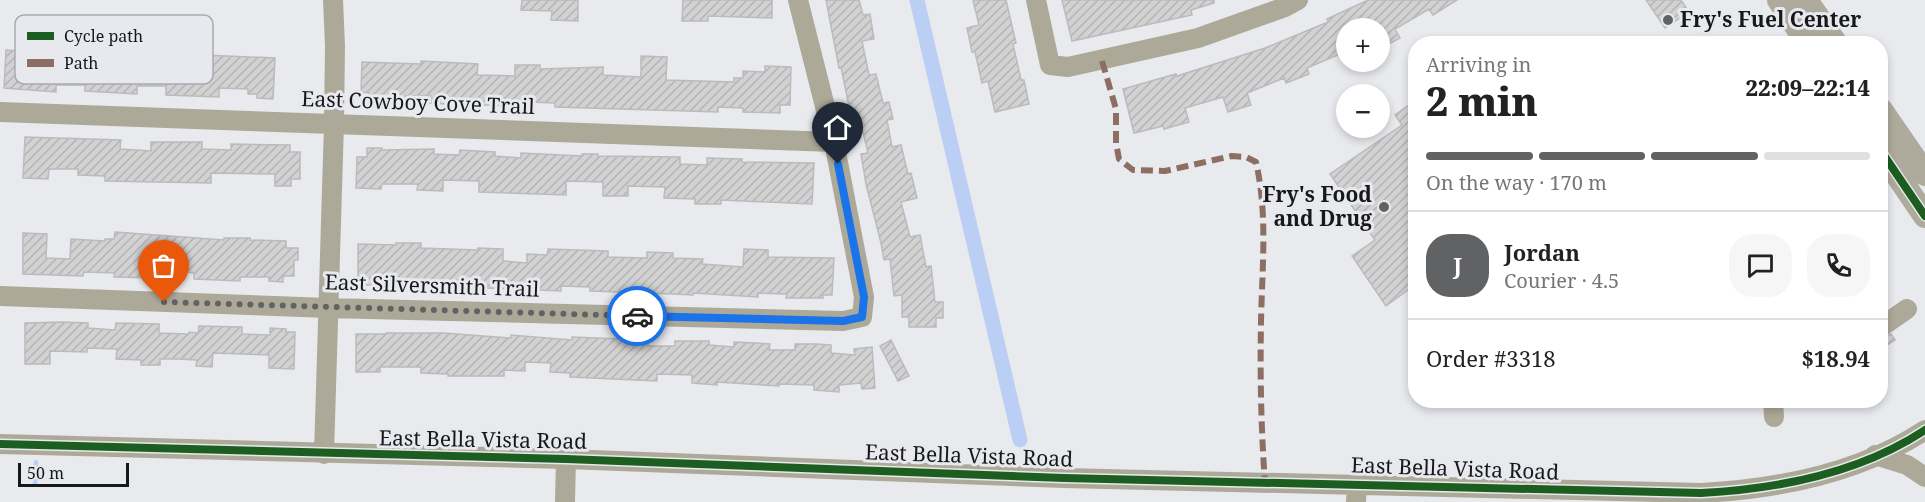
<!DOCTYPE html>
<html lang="en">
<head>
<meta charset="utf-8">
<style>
  :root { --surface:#fff; --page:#f6f6f6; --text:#222; --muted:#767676; --line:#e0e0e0; --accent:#606263 }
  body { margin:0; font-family:"Noto Serif",serif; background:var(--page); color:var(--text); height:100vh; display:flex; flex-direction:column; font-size:22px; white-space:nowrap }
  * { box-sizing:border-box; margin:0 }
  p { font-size:20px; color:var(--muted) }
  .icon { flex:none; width:33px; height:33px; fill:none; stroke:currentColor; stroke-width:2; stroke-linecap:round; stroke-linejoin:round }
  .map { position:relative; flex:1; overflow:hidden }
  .side { position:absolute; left:1408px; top:36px; width:480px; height:372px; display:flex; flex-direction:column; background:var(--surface); border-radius:24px; box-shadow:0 3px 9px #0003 }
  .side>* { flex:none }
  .fabs { position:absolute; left:1336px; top:18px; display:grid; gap:12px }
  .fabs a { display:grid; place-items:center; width:54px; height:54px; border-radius:50%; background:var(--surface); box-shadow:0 3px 9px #0003; font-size:30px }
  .scale { position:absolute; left:18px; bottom:15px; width:111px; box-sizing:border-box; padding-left:6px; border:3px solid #171819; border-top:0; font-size:16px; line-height:21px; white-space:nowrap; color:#171819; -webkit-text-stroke:4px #e8e9ee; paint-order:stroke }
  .pin { position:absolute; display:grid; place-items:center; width:51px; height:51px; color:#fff; margin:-62px -26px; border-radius:50% 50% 50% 0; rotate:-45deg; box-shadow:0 0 6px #0007 }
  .pin .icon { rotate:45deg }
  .courier { position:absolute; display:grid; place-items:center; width:60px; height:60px; margin:-30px; border:4px solid #1a73e8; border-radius:50%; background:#fff; color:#222; box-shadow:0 2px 8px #0007 }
  .overview em { font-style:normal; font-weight:800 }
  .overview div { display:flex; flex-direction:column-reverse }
  .overview { display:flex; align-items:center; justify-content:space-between; height:102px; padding:0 18px }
  h1 { font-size:39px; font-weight:800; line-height:45px }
  .bar { display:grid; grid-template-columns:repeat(4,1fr); gap:9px 6px; align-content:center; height:72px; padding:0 18px }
  .bar i { height:8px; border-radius:4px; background:var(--line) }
  .bar .active { background:var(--accent) }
  .bar p { grid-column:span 4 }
  .line { display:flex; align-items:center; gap:15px; padding:0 18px; border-top:2px solid var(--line) }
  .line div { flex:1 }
  .round { display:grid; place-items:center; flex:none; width:63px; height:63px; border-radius:24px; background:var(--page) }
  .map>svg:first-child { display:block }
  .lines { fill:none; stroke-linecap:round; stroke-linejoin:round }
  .stream { stroke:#bbcff5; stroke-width:4.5 }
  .canal { stroke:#bbcff5; stroke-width:15 }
  .building { fill:url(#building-hatch); stroke:#bbbbbd; stroke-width:1.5 }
  .minor { stroke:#ada999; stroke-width:20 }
  .major { stroke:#aeaa9c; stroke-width:24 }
  .quiet { stroke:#8d6e63; stroke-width:6; stroke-dasharray:12 6; stroke-linecap:butt }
  .cycleway-casing { stroke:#e8e9ee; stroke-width:11 }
  .cycleway { stroke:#1b5e20; stroke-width:8 }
  .done { stroke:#606263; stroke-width:6; stroke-dasharray:0 10.8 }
  .route { stroke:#1a73e8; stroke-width:8 }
  .poi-dot { fill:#606263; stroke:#e8e9ee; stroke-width:2 }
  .labels { text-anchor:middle; stroke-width:6; stroke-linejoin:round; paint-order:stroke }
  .poi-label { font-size:21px; font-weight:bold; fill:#171819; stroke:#e8e9ee; text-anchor:start }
  .street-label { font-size:21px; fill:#171819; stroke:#e8e9ee }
  .key { fill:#e8e9ee; stroke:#a9aaae; stroke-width:1.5 }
  .key-label { font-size:16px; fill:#171819 }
</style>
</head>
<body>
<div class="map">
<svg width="1925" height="502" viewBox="0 0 1925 502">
  <defs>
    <pattern id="building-hatch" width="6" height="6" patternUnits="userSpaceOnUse" patternTransform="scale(1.5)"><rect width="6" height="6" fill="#d2d2d3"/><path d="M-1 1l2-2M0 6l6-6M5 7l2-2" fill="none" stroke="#b4b4b5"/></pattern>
  </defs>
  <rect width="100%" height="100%" fill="#e9eaed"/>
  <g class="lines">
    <path class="stream" d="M35,484L36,462"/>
    <path class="canal" d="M917,0L1020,440"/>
  </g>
  <path class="building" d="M522,0H578V21L551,20L552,11L521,10Z
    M683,0H772V18L708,16V21H682Z
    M826,0H859L863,15L870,14L874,39L862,41L869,75L876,74L883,103L889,102L893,119L887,120L892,147L901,145L908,174L911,173L917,198L901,202L910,237L920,235L926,267L931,266L935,302H943V318H936V327H909V317H902V295L894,296L890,259L884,260L881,243L866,184L861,154L868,153L861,124L853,126L841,67L839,68Z
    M973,0H1006L1016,43L1013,44L1021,80H1024L1029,104L995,112L988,81L982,83L975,52H972L967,28L979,25Z
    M1062,0H1214V3L1191,10L1192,15L1072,41Z
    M1368,0H1457L1433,15L1429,9L1395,29L1400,38L1380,49V28H1347V51L1307,68L1309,74L1286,83L1284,78L1247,93L1251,105L1228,112L1223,97L1185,108L1189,122L1164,129L1163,126L1134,133L1123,89L1176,74L1177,76L1265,48L1328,22L1327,19Z
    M1646,0H1681L1689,12L1665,28Z
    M6,50L42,53V50L111,51V56L147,57V64L204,67V55L275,58L273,99L257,98V94H248V89L219,88V97L166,95V86H137V94L85,91V85H56V92L4,88Z
    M641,56L667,57L666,80L734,82V78H743V71L765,72V66L791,67L790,105H780V113L743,112V108L718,107V112L555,107V103L530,102V106L446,104L430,103L431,96H405V102L368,99L369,93L361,92L362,62L421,64V61L478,64L477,75L515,76V65H540V69L603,67V75L641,77Z
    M1416,100V301L1408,290L1386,306L1352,256L1375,240L1330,174L1402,125L1395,115Z
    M25,137L121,140L120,149L151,151V142H202V149L231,150V144L290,145V152H300V179H291V186H275V174L211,173V183L105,181V176L78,175V169H49L48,179L23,178Z
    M367,148H382V150L434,149V154L459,155L460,150L495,152V156L521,158V153L582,156V154H598V156L680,157V164L707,165V158L742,159V162L814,163L812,204L721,200V204H695V199L664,198L665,187L628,186V196H603V182L566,181V195L479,192V181L443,180V191L417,190L418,184H382L381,189L356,188L357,157H367Z
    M115,232L224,240V238H250V240L286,241V248H298V260H294V276H283V282L269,281V277H240V281L194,279V273L187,272V270L158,269V278L114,277L115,273L84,272L83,276L23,274V233L47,234L46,258L70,259L71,239L105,241V239H114Z
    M396,243H421V248L478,250V248L503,249V261L527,263V254L547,255L548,249L608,251V257L647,258V252L673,253V258L703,259L702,264L743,267L744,249L768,250V257L834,258L832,295H823V298H786L787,294L758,293V297L693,293V295L673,294L590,291V287L561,286V291L439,286V283H411V286L366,285L367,278H358V244L396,245Z
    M62,322L88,323V328L115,330L116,323L159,324V333L189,334V332L198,333L199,326L242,327V334L270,335V328L286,329V332H295L294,369L269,368V355L213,353L212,367L196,366L197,360L178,359H160V365H141V360L116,359L117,349L87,348V352L50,351V364H25V323Z
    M386,333H444L511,338V335L572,340V337L648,340V346H675V341H709V345L734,347V342L755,343L770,344L769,350H795V344H816L831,345V353L855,355L854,349L872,347L875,388L862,389L861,383L839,385V392L814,390V385L779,384V386L717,382V385L692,383V375L657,374V381L570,377V373L550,372L551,363L525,362V371L504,370V376H448V374L421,373V367H380V372H356V334H386Z
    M1891,334L1895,340L1881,349V339Z
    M891,340L909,376L898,381L880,346Z"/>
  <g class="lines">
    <path class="minor" d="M1036,0L1050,65L1068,67L1198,38L1285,7L1298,0
      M0,112L834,142
      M0,296L328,308L843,321L862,317L864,297L834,142L798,0
      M1881,327L1907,309
      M1773,400L1774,417
      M0,444L566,459L1064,478L1701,493C1778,489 1860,473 1925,430
      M324,454L334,123L335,46L333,0
      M1875,455L1907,465L1925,477
      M565,502L566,459
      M1356,502L1357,484"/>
    <path class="major" d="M1779,0L1808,44
      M1806,0L1836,44
      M1881,110L1925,174
      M1881,151L1925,216"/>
    <path class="quiet" d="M1102,61L1116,109V143L1119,159L1133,170L1165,171L1232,156L1246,157L1256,162C1268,215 1262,268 1261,322C1260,376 1261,429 1265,483"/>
    <defs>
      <path id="cycleway" d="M1881,151L1925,216
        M0,444L566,459L1064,478L1701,493C1778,489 1860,473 1925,430"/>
    </defs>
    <use href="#cycleway" class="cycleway-casing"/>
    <use href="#cycleway" class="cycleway"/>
  </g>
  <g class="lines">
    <path class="done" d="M164,302L637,316"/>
    <path class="route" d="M637,316L843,321L862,317L864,297L838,164"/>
  </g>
  <g class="poi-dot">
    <circle cx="1668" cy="20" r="6"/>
    <circle cx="1384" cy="207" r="6"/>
  </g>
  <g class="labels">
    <g class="poi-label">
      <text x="1680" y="27">Fry's Fuel Center</text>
      <text x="1372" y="202" text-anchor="end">Fry's Food<tspan x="1372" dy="24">and Drug</tspan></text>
    </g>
    <g class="street-label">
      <text transform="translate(418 103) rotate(2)" y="7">East Cowboy Cove Trail</text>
      <text transform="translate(432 286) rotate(2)" y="7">East Silversmith Trail</text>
      <text transform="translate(483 440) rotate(1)" y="7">East Bella Vista Road</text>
      <text transform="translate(969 456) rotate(2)" y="7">East Bella Vista Road</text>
      <text transform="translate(1455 469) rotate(2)" y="7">East Bella Vista Road</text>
    </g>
  </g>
  <rect x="15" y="15" width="198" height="69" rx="9" class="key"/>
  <rect x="27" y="32" width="27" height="8" fill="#1b5e20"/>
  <rect x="27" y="59" width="27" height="8" fill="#8d6e63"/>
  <g class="key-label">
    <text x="64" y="42">Cycle path</text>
    <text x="64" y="69">Path</text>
  </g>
</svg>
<div class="fabs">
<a>+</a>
<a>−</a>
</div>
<div class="scale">50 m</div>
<div class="pin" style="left:164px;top:302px;background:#ea580c"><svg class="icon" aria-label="bag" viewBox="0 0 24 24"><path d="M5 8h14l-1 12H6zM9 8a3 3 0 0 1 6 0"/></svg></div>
<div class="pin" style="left:838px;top:164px;background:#1f2937"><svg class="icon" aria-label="home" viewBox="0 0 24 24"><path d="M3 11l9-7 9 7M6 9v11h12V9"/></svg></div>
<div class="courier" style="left:637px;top:316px"><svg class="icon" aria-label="car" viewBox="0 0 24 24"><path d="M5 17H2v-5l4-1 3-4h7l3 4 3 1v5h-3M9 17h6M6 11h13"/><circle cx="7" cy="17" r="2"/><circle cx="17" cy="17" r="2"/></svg></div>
<section class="side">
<div class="overview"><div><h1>2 min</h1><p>Arriving in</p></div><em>22:09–22:14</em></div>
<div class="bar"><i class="active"></i><i class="active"></i><i class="active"></i><i></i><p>On the way · 170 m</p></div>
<div class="line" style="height:108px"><b class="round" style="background:var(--accent);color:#fff">J</b><div><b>Jordan</b><p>Courier · 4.5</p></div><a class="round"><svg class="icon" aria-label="chat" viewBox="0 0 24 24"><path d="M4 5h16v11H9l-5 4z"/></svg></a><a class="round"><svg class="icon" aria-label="phone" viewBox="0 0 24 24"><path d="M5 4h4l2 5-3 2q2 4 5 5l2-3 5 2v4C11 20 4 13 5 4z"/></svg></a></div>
<div class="line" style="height:78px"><div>Order #3318</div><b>$18.94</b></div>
</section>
</div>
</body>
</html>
